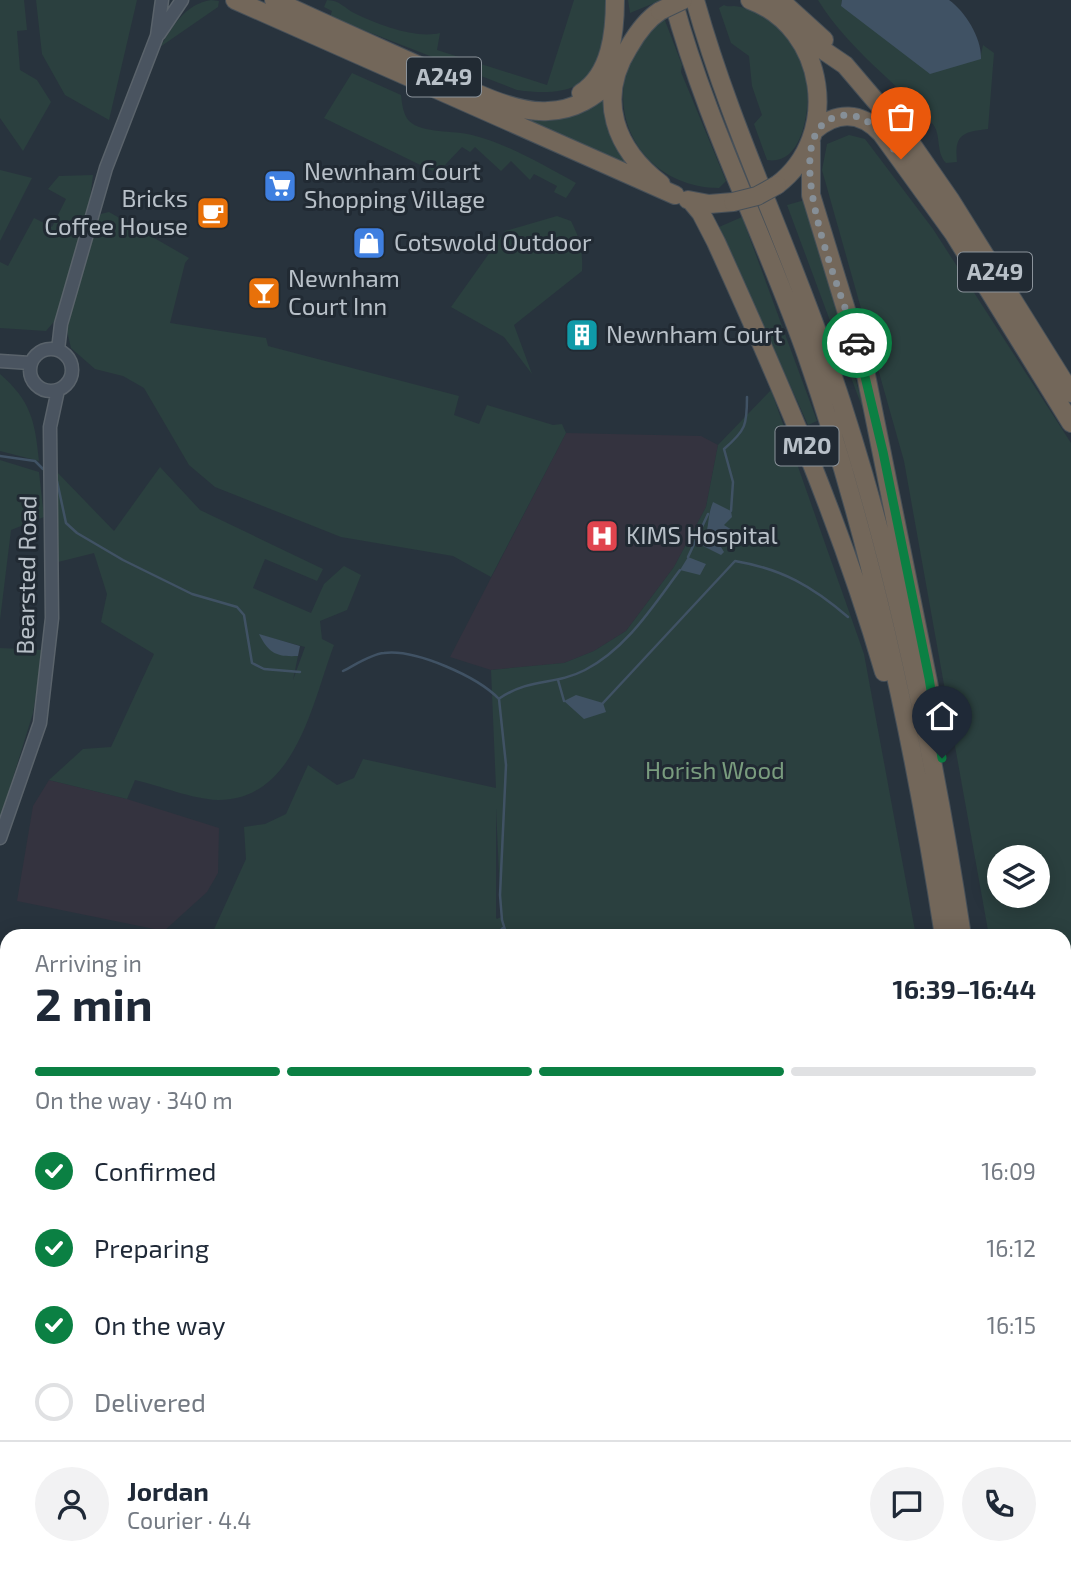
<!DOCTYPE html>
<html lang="en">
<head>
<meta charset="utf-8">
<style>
  :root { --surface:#fff; --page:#f2f2f3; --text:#1f2937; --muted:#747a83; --line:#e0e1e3; --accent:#0b8043 }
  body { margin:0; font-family:"Exo 2",sans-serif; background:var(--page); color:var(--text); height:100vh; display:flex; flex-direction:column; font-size:26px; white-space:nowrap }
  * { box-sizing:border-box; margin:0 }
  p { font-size:23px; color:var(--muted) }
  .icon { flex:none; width:38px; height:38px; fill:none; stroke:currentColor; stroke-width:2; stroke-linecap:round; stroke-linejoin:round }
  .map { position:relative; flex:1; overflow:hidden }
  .side { position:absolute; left:0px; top:929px; width:1071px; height:653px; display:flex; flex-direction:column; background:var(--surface); border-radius:21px 21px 0 0; box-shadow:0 4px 18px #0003 }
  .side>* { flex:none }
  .controls { position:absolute; left:987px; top:845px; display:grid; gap:14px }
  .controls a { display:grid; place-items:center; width:63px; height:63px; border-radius:50%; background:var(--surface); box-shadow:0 4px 18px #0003; font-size:35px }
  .pin { position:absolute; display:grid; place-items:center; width:60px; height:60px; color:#fff; margin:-72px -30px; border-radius:50% 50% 50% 0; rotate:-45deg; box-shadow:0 0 7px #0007 }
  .pin .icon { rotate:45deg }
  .courier { position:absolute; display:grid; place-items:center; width:70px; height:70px; margin:-35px; border:5px solid #0b8043; border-radius:50%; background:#fff; color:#222; box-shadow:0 2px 9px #0007 }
  .headline em { font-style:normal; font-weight:700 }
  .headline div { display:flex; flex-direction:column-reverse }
  .headline { display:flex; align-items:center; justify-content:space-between; height:119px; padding:0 35px }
  h1 { font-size:46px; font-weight:700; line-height:52px }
  .bar { display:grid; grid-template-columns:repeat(4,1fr); gap:10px 7px; align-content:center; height:84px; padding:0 35px }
  .bar i { height:9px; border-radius:5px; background:var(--line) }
  .bar .selected { background:var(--accent) }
  .bar p { grid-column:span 4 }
  .line { display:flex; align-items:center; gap:18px; padding:0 35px; border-top:2px solid var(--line) }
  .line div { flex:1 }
  .round { display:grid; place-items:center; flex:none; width:74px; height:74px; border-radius:37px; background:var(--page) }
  ol { padding:0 35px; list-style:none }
  li { display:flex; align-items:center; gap:21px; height:77px }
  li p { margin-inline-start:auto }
  li .icon { padding:7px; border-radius:50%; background:var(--accent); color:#fff; stroke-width:4 }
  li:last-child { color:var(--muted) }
  li i { width:38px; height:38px; border:4px solid var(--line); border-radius:50% }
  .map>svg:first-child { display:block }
  .medical { fill:#34333f }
  .green { fill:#2b403f; fill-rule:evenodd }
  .water { fill:#405264 }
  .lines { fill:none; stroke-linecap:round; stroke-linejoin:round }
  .stream { stroke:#405264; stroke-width:2.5 }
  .street-casing { stroke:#5a636b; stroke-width:11 }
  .secondary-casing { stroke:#5a636b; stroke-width:15 }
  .highway-casing { stroke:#475058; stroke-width:20 }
  .street { stroke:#3c454e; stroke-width:9 }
  .secondary { stroke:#4a5460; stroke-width:12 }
  .highway { stroke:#73675a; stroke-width:18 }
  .highway-bridge-casing { stroke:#475058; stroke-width:20; stroke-linecap:butt }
  .highway-bridge { stroke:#73675a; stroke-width:18 }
  .done { stroke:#868f97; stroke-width:7; stroke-dasharray:0 12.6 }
  .route { stroke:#0b8043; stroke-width:9 }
  .labels { text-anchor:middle; stroke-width:6; stroke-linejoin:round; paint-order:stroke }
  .shield { fill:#212a33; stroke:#8b939b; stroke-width:2 }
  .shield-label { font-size:23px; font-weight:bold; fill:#b8c0c8 }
  .poi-label { font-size:24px; fill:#b8c0c8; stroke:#212a33; text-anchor:start }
  .street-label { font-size:24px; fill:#b8c0c8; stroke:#212a33 }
  .park-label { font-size:24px; fill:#799c7e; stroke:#212a33 }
</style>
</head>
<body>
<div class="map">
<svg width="1071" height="1581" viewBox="0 0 1071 1581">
  <rect width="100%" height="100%" fill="#28333d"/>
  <path class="medical" d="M566,433L701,436L718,445L706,507L674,567L626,631L594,651L564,663L491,670L450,657Z
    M49,780L127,799L219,828L218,873L207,892L164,931L17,901L33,806Z"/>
  <path class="green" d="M0,0H24L27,30L17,31L20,70L37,80L51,102L23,151L0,118Z
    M36,0H137L109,120L65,95L42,54Z
    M211,0L219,1L218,7L160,47C174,25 184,5 211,0Z
    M327,0C340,0 345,9 356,14C379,25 416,39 440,33L437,50L547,85L574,0H610C603,68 594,101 517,90L330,17L332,11L324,7Z
    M628,0H659V1L630,13Z
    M818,0H842L841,6L980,59L983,45L994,53L988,129C963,132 954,134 957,162L946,163C935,151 942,134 932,123C894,80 849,50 818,0Z
    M724,5C727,7 730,6 734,6C750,7 770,19 782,30C789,36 800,51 804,60C813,88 809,167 767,160L754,124L762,115L752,86L749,56L731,43L719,8Z
    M664,18L682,65L681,72L726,181L719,188C623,186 589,75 664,18Z
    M352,73L401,95C402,104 403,114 409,121C423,134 454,130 472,135C508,144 543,165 576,183L566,198L554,192L557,186L534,174L530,180L511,161L501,171L475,147L470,152L462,147L445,165L450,171L445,177L324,118Z
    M605,99L613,141L630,169L490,104C538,119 560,127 605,99Z
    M849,135L865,139L933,229L1071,443V1323L1064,1322V936H989L904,461L822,170L827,144ZM999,858H1038V896H999Z
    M0,170L32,178L0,241Z
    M93,175L90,199L57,318L46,331L0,328V262L8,266L34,218L52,227L66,199L48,189L59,176Z
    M805,200L868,423L787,205Z
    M109,212L189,258L185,263L170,323L266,338L268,346L459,396L454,415L479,424L487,405L553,425L562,424L566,433L491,577L453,556L341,537L215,487L189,465L144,388L123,376L95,369L71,348L67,331L71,311L98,220L101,214Z
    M557,216L571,221C580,239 583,251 582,271L514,325L532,374L504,337L451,307L505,231Z
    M742,217L817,421L808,425L719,227Z
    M0,374C31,401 35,421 39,461L0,451Z
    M771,390L864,654L916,936H211L246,859L244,827L265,824L286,814L308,765L337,785L354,778L363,759L496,788L491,670L564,663L594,651L626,631L674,567L706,507L718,445ZM496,808L501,917L497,919L496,918Z
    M0,460L39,472L44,517L11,530L0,620Z
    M160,467L200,510L323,569L317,581L265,559L253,588L311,613L324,584L344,566L361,575L347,610L320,621L322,639L334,645C312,703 296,800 218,800C192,799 161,786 135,780L127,799L49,780L83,749L111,747L154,654L101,622L107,594L94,553L58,562L57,472L114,531ZM260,635L305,647L293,680L298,656Z
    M0,648L43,650L33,713L0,820Z
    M0,1061L7,1062V1134L0,1133Z
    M0,1149L7,1151V1349L0,1348Z
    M0,1523L7,1524V1575H946L945,1581H0Z"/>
  <path class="water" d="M842,0H949C966,12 982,39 981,59L930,74L841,6Z
    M713,502L731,511L732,517L724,525L737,533L715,537L724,552L721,555L701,545C711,528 706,519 713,502Z
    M688,557L706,564L700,575L680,570Z
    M259,634L300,646L298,656C277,657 269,654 259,634Z
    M576,695L603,703L606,712L584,719L564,701Z"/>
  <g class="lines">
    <path class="stream" d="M0,456L35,461L43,469
      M57,481L66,523L77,533L123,560L192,594L237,607L244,615L252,663L264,669L300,672
      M731,511L733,482L724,449C746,430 747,425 747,397
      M688,557L708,514
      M343,671C355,665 371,654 384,653C416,649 478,677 499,699L506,765L500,895L502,920L507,936
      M558,680L564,701
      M500,698C532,677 554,686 585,670C627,648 653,606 680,570
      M603,703L735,561C782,569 812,586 848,617
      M495,936L503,928"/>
    <defs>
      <path id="street" d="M1064,1334L1071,1335
        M0,1358H7"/>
      <path id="secondary" d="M159,34L182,0
        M30 370a21 21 0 1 1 42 0a21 21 0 1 1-42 0Z
        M58,350L61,324L106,168L157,36L162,0
        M0,361L30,363
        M0,838L40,723L52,618L50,427L58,390"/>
      <path id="highway" d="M235,0L675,195
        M274,0C323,23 373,45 422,67C456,83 510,114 548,111C576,110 594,97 614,79
        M673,0C706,123 765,236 807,356C872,544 914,740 944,936
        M695,0C730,126 788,244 830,368C893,553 933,744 962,936
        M750,0C826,28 842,136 777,185
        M780,0L824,40
        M660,11C646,20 637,33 629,47C596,99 615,149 661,184
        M792,29L845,65L908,139L951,201L1071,393
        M581,93C611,74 615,32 615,0
        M815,130C837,111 861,112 881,133L954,234L1071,423
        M811,142V195L866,375L936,721
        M688,200L709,204L733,202
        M691,201L701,213L716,242C780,383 841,523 884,672
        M965,1581V1575
        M990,1581V1575"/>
    </defs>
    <use href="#street" class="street-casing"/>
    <use href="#secondary" class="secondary-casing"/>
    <use href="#highway" class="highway-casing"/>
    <use href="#street" class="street"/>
    <use href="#secondary" class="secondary"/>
    <use href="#highway" class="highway"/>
    <defs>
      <path id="highway-bridge" d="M660,11L683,0
        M733,202L757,196L777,185"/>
    </defs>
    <use href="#highway-bridge" class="highway-bridge-casing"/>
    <use href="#highway-bridge" class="highway-bridge"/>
  </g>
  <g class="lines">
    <path class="done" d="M857,343C845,300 769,131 839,116C869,110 886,139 901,159"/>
    <path class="route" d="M857,343L883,452L929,678L942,758"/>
  </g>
  <defs>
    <symbol id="supermarket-square" viewBox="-11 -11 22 22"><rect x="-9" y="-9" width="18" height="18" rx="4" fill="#3f7fe0" stroke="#212a33"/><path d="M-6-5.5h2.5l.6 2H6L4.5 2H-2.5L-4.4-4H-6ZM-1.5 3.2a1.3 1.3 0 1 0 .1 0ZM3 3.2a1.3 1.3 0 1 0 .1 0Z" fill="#fff"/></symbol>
    <symbol id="cafe-square" viewBox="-11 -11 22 22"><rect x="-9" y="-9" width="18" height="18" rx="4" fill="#e8710a" stroke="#212a33"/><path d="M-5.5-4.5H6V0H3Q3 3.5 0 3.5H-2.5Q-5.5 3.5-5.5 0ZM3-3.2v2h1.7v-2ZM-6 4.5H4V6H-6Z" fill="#fff"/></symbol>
    <symbol id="shop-square" viewBox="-11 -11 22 22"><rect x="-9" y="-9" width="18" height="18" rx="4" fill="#3f7fe0" stroke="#212a33"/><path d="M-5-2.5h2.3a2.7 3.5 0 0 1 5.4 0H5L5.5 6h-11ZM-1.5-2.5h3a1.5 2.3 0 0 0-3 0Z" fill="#fff"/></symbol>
    <symbol id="bar-square" viewBox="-11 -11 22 22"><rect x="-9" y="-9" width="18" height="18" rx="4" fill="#e8710a" stroke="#212a33"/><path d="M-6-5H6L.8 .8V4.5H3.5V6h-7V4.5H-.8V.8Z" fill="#fff"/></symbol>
    <symbol id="building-square" viewBox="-11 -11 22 22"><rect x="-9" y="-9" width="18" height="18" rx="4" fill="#0f9aa8" stroke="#212a33"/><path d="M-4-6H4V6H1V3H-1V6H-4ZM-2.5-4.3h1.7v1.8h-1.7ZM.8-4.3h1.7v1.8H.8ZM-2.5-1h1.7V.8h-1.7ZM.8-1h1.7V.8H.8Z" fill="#fff"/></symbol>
    <symbol id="hospital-square" viewBox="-11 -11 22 22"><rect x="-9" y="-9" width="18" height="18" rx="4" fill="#e0444e" stroke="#212a33"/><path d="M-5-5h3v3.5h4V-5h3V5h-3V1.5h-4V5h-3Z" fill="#fff"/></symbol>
  </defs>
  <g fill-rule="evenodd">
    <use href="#supermarket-square" x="261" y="167" width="38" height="38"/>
    <use href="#cafe-square" x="194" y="194" width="38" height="38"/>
    <use href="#shop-square" x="350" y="224" width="38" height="38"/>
    <use href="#bar-square" x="245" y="274" width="38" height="38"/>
    <use href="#building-square" x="563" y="316" width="38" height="38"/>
    <use href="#hospital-square" x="583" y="517" width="38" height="38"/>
  </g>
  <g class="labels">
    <g class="shield">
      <rect x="407" y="57.5" width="74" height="39" rx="5"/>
      <rect x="958" y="252.5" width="74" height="39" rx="5"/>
      <rect x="775.5" y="426.5" width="63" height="39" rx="5"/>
    </g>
    <g class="shield-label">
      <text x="444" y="85">A249</text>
      <text x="995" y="280">A249</text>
      <text x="807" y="454">M20</text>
    </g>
    <g class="poi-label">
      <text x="304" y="180">Newnham Court<tspan x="304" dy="28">Shopping Village</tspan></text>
      <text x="188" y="207" text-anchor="end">Bricks<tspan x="188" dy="28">Coffee House</tspan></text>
      <text x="394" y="251">Cotswold Outdoor</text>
      <text x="288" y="287">Newnham<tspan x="288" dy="28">Court Inn</tspan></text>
      <text x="606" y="343">Newnham Court</text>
      <text x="626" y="544">KIMS Hospital</text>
    </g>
    <g class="street-label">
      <text transform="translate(27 575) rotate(-89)" y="8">Bearsted Road</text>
    </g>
    <g class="park-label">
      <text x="715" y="779">Horish Wood</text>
    </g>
  </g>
</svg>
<div class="controls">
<a><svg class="icon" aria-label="layers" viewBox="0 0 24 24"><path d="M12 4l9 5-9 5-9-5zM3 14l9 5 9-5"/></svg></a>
</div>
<div class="pin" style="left:901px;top:159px;background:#ea580c"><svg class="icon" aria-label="bag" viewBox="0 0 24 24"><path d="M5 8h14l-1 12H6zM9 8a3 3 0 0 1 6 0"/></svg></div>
<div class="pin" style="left:942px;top:758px;background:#1f2937"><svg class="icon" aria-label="home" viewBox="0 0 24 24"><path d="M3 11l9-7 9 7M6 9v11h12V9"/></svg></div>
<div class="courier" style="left:857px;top:343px"><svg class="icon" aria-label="car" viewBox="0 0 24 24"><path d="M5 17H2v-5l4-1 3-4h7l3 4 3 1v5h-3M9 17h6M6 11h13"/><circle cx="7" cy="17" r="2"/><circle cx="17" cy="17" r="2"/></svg></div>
<section class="side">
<div class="headline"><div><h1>2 min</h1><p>Arriving in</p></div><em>16:39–16:44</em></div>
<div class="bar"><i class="selected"></i><i class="selected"></i><i class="selected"></i><i></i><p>On the way · 340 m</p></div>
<ol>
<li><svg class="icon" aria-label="check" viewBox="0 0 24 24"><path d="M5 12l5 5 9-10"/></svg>Confirmed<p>16:09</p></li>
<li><svg class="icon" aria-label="check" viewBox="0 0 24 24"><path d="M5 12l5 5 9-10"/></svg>Preparing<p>16:12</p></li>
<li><svg class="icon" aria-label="check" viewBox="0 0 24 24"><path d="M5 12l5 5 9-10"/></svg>On the way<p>16:15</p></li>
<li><i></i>Delivered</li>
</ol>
<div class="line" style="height:126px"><a class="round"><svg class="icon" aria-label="person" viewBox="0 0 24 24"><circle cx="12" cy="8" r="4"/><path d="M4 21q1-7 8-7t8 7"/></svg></a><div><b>Jordan</b><p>Courier · 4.4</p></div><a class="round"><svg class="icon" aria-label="chat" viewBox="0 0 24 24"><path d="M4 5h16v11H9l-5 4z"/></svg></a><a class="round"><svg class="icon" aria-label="phone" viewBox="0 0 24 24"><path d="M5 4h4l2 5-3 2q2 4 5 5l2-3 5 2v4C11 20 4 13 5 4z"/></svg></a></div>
</section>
</div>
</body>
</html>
